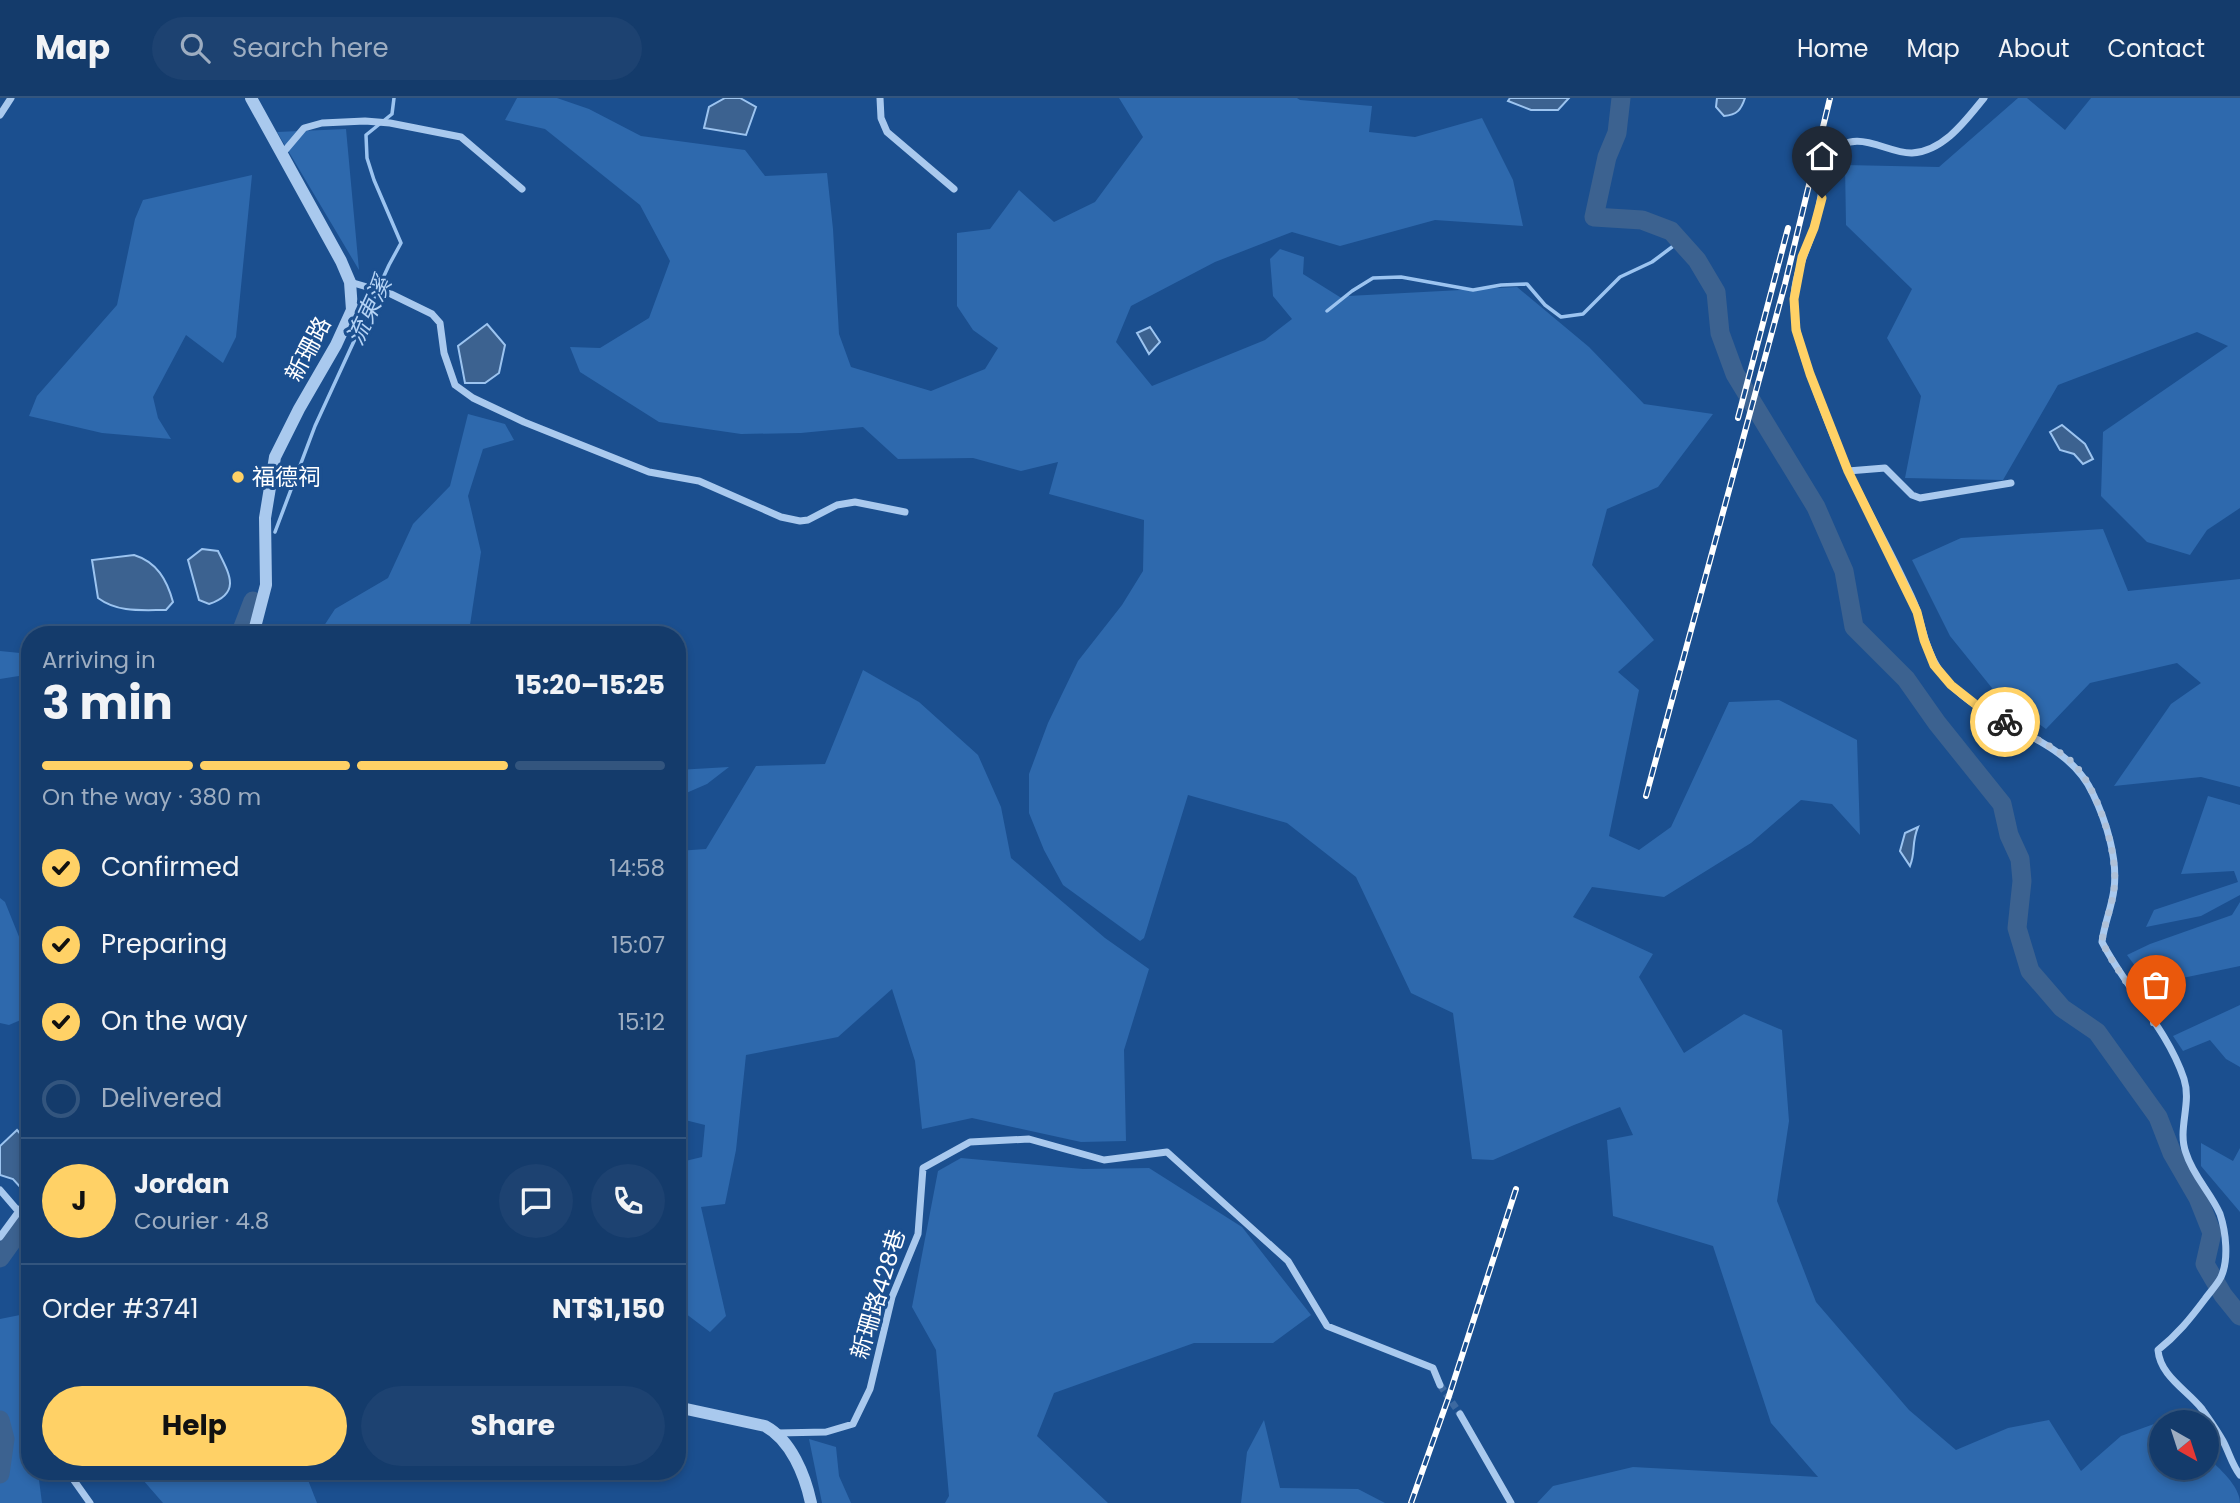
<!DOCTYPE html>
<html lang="en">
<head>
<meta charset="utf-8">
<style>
  :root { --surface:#143b6b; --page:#1d4271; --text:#f1f3f6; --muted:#9dadc1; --line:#33557e; --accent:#ffd166 }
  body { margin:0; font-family:Poppins,"Noto Sans TC",sans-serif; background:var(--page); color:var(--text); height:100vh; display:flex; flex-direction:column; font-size:26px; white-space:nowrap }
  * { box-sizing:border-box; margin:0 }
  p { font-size:23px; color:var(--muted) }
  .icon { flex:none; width:38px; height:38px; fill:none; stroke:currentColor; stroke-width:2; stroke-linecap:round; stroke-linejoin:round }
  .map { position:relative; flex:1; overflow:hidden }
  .details { position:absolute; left:21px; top:528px; width:665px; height:854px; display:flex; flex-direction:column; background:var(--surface); border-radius:28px; box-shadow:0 4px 10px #0003,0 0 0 2px var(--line) }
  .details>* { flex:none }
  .needle { width:46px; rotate:141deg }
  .fabs { position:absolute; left:2149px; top:1312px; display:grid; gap:14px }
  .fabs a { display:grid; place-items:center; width:70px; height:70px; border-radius:50%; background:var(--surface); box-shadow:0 4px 10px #0003,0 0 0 2px var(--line); font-size:35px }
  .pin { position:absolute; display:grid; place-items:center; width:60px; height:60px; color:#fff; margin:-72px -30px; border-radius:50% 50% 50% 0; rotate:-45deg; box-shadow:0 0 7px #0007 }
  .pin .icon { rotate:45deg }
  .courier { position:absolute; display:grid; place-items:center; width:70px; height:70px; margin:-35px; border:5px solid #ffd166; border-radius:50%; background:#fff; color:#222; box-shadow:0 2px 9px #0007 }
  .headline em { font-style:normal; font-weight:700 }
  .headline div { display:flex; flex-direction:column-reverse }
  .headline { display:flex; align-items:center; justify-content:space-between; height:119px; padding:0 21px }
  h1 { font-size:46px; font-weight:700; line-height:52px }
  .bar { display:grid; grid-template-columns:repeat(4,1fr); gap:10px 7px; align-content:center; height:84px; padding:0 21px }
  .bar i { height:9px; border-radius:5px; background:var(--line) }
  .bar .selected { background:var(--accent) }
  .bar p { grid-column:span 4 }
  .line { display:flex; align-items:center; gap:18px; padding:0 21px; border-top:2px solid var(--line) }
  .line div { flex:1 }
  .round { display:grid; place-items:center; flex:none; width:74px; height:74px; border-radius:37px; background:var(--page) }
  ol { padding:0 21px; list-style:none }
  li { display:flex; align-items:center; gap:21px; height:77px }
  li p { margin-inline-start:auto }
  li .icon { padding:7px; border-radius:50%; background:var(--accent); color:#111; stroke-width:4 }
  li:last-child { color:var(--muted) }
  li i { width:38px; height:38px; border:4px solid var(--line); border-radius:50% }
  .button { display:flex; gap:14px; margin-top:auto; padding:14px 21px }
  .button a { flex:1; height:80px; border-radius:42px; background:var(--accent); color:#111; font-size:28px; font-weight:700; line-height:80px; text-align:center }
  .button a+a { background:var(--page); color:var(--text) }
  header { display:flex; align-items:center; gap:42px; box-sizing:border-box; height:98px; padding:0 35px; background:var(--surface); border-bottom:2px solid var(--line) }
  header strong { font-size:33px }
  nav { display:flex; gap:38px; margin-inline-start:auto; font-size:24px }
  .search { width:490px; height:63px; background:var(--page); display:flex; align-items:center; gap:18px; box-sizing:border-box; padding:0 24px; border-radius:38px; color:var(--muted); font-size:26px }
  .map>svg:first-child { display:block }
  .green { fill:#2e69ad }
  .water { fill:#3c6290; stroke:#9cc4f0; stroke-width:2 }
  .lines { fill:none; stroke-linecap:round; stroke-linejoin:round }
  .stream { stroke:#9cc4f0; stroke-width:3.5 }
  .river { stroke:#3c6290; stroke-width:19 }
  .minor-tunnel { stroke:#3d69a0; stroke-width:7; stroke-dasharray:7 3.5; stroke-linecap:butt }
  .minor { stroke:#a9c9ee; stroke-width:7 }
  .tertiary { stroke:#a9c9ee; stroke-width:12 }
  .rail-casing { stroke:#fff; stroke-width:6 }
  .rail { stroke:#1b4f8f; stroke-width:3.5; stroke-dasharray:10; stroke-linecap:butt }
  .done { stroke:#afc1d8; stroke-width:7; stroke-dasharray:0 12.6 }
  .route { stroke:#ffd166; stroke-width:9 }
  .poi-dot { fill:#ffd166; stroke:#1b4f8f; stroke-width:2.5 }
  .labels { text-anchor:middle; stroke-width:6; stroke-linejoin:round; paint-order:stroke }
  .street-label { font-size:23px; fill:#fff; stroke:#1b4f8f }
  .poi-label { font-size:23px; fill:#fff; stroke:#1b4f8f; text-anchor:start }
  .water-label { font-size:24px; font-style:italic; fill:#b5d3f5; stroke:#1b4f8f }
</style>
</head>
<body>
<header>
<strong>Map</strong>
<div class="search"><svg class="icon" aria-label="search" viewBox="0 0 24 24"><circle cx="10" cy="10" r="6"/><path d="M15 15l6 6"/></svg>Search here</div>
<nav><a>Home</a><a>Map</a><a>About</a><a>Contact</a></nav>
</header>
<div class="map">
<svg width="2240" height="1405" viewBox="0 0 2240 1405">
  <rect width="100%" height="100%" fill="#1b4f8f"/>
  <path class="green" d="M517,0H557L589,11L641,38L745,52L765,78L827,75L833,131L839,236L851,269L931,293L985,271L998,250L973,232L957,208V135L990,131L1019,92L1054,124L1095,104L1143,39L1119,0H1297L1300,2L1372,8L1369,34L1415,39L1482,20L1513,82L1523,128L1435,122L1340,148L1292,134L1215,164L1131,208L1116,244L1152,288L1265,242L1292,221L1273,198L1270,161L1280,151L1304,159L1303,176L1343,201L1348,198L1517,189L1589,249L1644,306L1713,316L1658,389L1607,411L1592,467L1654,542L1618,574L1639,592L1609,738L1639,752L1671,729L1729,604L1779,602L1857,642L1860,737L1832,706L1801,702L1751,745L1664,799L1592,789L1573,819L1653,856L1639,879L1684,955L1744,916L1782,932L1789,1023L1777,1103L1816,1204L1909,1312L1956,1352L2008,1330L2049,1322L2081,1373L2121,1338L2165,1322L2169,1325H2161V1370H2207V1359C2219,1370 2240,1388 2240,1405H1537L1553,1388L1633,1369L1818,1379L1771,1325L1713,1148L1613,1118L1607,1042L1633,1037L1620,1009L1574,1027L1493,1062L1472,1061L1453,915L1411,895L1356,779L1287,725L1188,697L1144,840L1140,843L1063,787L1044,752L1029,715V676L1048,625L1078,563L1122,507L1143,473L1144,422L1049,396L1058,364L1021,373L973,360L898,361L863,329L801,335L741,336L659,324L580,274L570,249L600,250L649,220L670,163L640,107L545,31L505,22Z
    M2018,0H2027L2065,32L2091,0H2240V410L2207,432L2190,457L2147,444L2101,398L2103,334L2228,248L2197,234L2058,287L2003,382L1905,380L1921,298L1887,240L1912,191L1846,127L1845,67L1939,69Z
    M346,31L359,172L277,34Z
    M252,77L236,239L223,265L186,237L153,299L158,320L171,341L102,335L29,318L37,298L117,207L135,121L143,102Z
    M468,316L505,326L514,342L483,351L468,398L481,454L470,527L473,537H318L335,511L388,480L413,426L450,388Z
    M2103,431L2128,493L2240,481V689L2201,679L2114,688L2171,606L2201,585L2177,565L2090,585L2046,631L1996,595L1950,538L1912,462L1961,440Z
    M0,553L30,556V581L25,577L0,581Z
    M863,572L919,604L978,657L1001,709L1011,760L1105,840L1149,871L1124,952L1126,1043L1081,1044L972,1020L922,1031L915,963L892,891L838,939L746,957L736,1052L725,1106L701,1109L726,1218L710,1234L677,1209V1065L702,1059L705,1027L677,1020V753L706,751L756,668L825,666Z
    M729,669L707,686L677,699V672Z
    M2208,698L2240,707V797L2201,818L2146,829L2154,812L2238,784L2234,773L2181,776Z
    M0,800L5,804L30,866V918L9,927L0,925Z
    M2240,804V868L2149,887L2127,857L2150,846L2232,817Z
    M2240,907V969L2226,961L2210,942L2183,953L2173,938Z
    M2201,1045L2233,1063L2240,1050V1114L2201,1068Z
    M961,1060L1083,1071L1149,1070L1242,1129L1311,1217L1273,1245H1194L1054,1295L1037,1338L1108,1405H945L949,1398L936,1252L912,1209L938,1073Z
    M30,1215V1282L22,1309L30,1340V1374H38L42,1405H0V1221Z
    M1264,1322L1280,1390L1358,1391L1385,1405H1241L1247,1354Z
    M809,1341L836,1349L839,1378L851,1405H822Z
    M136,1374H310L308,1382L317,1405H163Z"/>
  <path class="water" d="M725,0H740L756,9L746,37L704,30L709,9Z
    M1510,0H1569L1558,12H1531L1508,3Z
    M1717,0H1745C1741,12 1737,17 1724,18L1716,9Z
    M487,226L505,247L499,275L485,285H465L458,248Z
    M1150,229L1160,244L1149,256L1137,235Z
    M2062,327L2085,346L2093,361L2083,366L2074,356L2060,352L2050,334Z
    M202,451L218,453C230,477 241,495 209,506L199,502L188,462Z
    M134,457C157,464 167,482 173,504L166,512C143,512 118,515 98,500L92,462Z
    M1918,729C1911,746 1916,753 1910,768L1900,753L1905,735Z
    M17,1032L30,1047V1075L22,1091L13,1081L0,1077V1048Z"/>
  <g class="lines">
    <path class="stream" d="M1327,213L1352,193L1373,180L1401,179L1473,192L1501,187L1527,186L1545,207L1561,219L1583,216L1620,179L1652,164L1680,143
      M275,434L315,328L389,167L401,145L374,82L367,60L366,37L392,16L394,0"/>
    <path class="river" d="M1621,0L1617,35L1607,59L1594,119L1642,122L1671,133L1697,162L1716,194L1720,235L1735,276L1816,409L1844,473L1854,529L1906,581L1937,625L2002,706L2009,737L2020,761L2022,783L2017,830L2030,873L2062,910L2097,934L2158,1019L2172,1055L2198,1100L2212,1135L2205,1166L2223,1197L2240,1218
      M240,537L253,503
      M0,1160L30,1118
      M0,1322L5,1341L0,1376"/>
    <path class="minor-tunnel" d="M1440,1287L1460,1316"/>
    <path class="minor" d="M880,0L881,20L887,34L954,91
      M1984,0C1966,22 1944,53 1912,55C1886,56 1855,27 1831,57C1825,63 1820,108 1817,120C1810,148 1793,175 1794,204C1794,237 1807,268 1818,298C1828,324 1837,349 1849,374C1866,410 1886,445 1903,481C1908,492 1915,504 1918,516C1925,542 1930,564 1949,585C1990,630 2067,638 2093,696C2106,723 2118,760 2114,791C2112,809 2104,826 2102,844C2126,891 2167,930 2184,981C2192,1006 2177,1031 2186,1055C2193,1078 2211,1095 2220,1116C2226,1134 2229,1162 2221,1179C2217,1187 2210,1194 2205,1201C2190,1221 2177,1237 2158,1252C2160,1278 2187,1292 2202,1311C2209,1321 2217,1332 2223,1343C2229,1354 2232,1367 2240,1377
      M0,17L11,0
      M282,56L304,30L322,25L365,23L390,25L461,39L522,91
      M350,184L391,196L432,216L440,225L444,255L455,287L473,300L524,324L649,374L699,383L781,419L800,423L808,422L837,407L855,404L905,414
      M1848,373L1885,370L1912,397L1920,400L2011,385
      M0,1092L19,1114
      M0,1139L30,1098
      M1460,1316L1511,1405
      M778,1335L826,1334L853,1326L870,1291L892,1199L918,1136L923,1070L970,1044L1029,1041L1104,1062L1167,1054L1288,1163L1327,1228L1433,1270L1440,1287
      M68,1374L90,1405"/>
    <path class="tertiary" d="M251,0L341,163L350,184L352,212L336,247L299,311L275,359L265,420L266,487L253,537
      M677,1309L765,1328C791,1342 805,1377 811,1405"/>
    <defs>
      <path id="rail" d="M1738,320L1788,130
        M1646,698L1785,186L1830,0
        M1411,1405L1449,1298L1516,1091"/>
    </defs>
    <use href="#rail" class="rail-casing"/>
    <use href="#rail" class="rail"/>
  </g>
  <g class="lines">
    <path class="done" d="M2005,624C2026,636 2051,647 2070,662C2097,686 2119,756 2114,791C2112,809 2104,826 2102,844C2117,874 2139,900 2156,929"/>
    <path class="route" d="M1822,100L1814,130L1802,159L1794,201L1796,232L1810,276L1848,373L1917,514L1924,542L1934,567L1951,587L1975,606L2005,624"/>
  </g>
  <circle class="poi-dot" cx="238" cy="379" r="7"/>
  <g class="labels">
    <g class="street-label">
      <text transform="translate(308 251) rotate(-62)" y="8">新珊路</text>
      <text transform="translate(878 1196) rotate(-73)" y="8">新珊路428巷</text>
    </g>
    <g class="poi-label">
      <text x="252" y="387">福德祠</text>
    </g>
    <g class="water-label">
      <text transform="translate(369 213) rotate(-65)" y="8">流東溪</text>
    </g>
  </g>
</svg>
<div class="fabs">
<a><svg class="needle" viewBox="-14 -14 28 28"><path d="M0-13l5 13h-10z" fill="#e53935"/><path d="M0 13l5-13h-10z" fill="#9dadc1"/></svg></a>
</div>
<div class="pin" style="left:2156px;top:929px;background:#ea580c"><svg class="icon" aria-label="bag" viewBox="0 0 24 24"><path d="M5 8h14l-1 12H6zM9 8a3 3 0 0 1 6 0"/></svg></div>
<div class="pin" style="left:1822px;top:100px;background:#1f2937"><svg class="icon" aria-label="home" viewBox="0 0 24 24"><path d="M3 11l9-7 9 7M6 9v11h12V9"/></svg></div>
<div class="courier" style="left:2005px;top:624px"><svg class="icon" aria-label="bike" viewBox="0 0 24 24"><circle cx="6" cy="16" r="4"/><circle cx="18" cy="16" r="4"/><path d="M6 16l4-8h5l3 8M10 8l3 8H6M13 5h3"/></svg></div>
<section class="details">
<div class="headline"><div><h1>3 min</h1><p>Arriving in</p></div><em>15:20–15:25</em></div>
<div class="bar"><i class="selected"></i><i class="selected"></i><i class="selected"></i><i></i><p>On the way · 380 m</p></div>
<ol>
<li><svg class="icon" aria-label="check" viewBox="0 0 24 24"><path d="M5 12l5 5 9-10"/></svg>Confirmed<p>14:58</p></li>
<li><svg class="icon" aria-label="check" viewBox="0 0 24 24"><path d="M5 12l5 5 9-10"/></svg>Preparing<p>15:07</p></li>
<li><svg class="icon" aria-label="check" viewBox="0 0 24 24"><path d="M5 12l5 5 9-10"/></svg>On the way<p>15:12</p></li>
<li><i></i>Delivered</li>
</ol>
<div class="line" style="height:126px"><b class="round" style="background:var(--accent);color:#111">J</b><div><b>Jordan</b><p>Courier · 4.8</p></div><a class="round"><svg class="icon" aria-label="chat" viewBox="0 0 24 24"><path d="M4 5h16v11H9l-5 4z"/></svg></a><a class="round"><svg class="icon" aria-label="phone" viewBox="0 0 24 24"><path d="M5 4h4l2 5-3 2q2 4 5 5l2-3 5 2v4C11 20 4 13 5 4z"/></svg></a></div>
<div class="line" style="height:91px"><div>Order #3741</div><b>NT$1,150</b></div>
<div class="button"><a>Help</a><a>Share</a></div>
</section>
</div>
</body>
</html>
